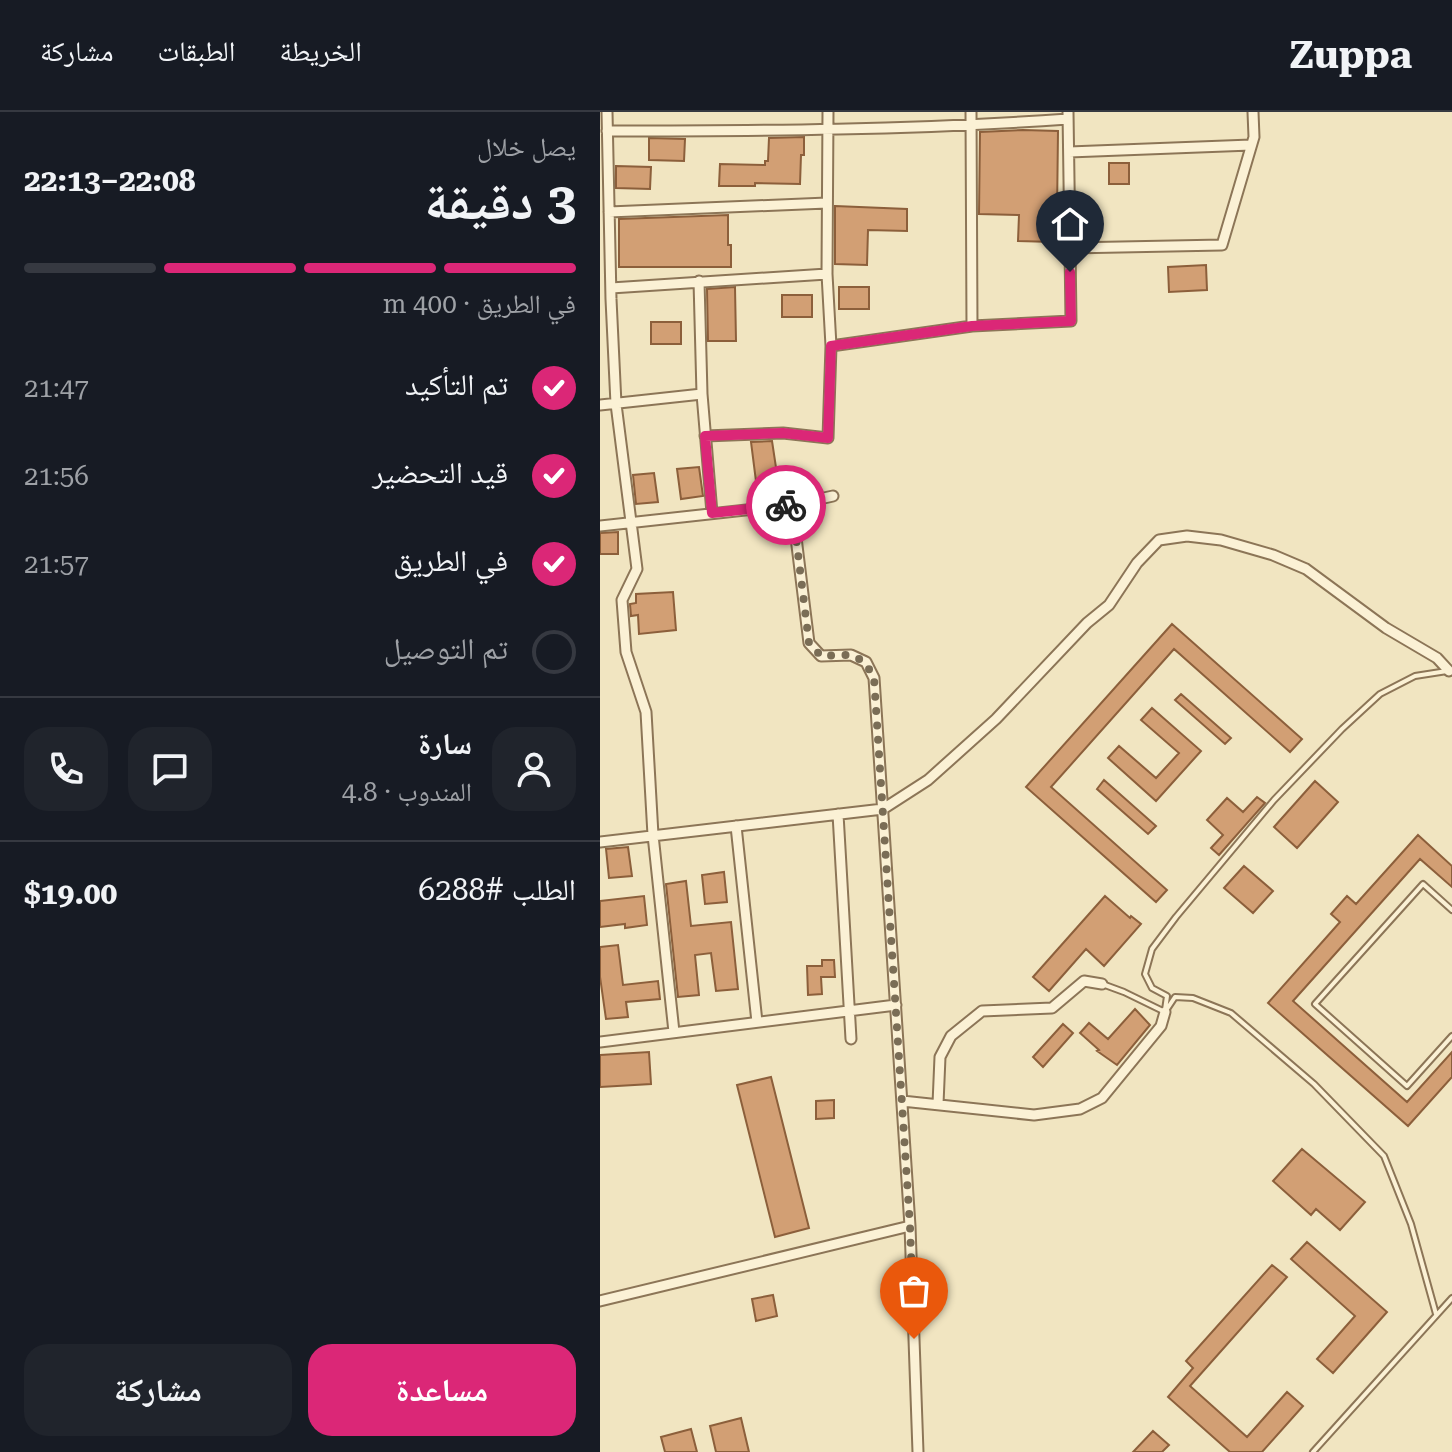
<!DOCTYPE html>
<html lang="ar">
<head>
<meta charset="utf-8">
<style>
  :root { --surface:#171b24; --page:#20242c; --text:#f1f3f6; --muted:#9ea1a6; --line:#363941; --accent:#db2777 }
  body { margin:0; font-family:"Roboto Serif","Noto Naskh Arabic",serif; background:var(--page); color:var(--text); direction:rtl; height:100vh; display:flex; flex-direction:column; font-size:30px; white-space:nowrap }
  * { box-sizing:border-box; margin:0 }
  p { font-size:26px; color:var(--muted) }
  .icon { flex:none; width:44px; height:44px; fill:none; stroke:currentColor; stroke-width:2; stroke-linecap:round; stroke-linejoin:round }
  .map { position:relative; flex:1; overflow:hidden; direction:ltr }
  .panel { display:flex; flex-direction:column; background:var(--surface); width:600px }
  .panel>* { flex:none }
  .pin { position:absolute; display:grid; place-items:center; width:68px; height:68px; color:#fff; margin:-82px -34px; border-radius:50% 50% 50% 0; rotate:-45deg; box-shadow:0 0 8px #0007 }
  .pin .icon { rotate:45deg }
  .courier { position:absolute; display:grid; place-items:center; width:80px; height:80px; margin:-40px; border:6px solid #db2777; border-radius:50%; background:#fff; color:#222; box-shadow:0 2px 10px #0007 }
  .headline em { font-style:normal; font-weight:700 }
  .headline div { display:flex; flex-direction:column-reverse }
  .headline { display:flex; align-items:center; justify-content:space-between; height:136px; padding:0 24px }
  h1 { font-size:52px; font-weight:700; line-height:60px }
  .bar { display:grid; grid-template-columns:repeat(4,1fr); gap:12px 8px; align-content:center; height:96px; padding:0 24px }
  .bar i { height:10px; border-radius:6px; background:var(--line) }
  .bar .active { background:var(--accent) }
  .bar p { grid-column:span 4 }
  .line { display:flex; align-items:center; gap:20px; padding:0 24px; border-top:2px solid var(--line) }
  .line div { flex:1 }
  .round { display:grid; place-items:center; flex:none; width:84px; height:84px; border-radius:24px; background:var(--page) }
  ol { padding:0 24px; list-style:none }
  li { display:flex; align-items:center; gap:24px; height:88px }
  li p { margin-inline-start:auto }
  li .icon { padding:8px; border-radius:50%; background:var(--accent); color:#fff; stroke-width:4 }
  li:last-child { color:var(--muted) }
  li i { width:44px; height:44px; border:4px solid var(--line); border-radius:50% }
  .button { display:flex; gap:16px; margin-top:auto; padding:16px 24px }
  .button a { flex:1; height:92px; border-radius:24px; background:var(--accent); color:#fff; font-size:32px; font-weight:700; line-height:92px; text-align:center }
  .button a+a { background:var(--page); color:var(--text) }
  header { display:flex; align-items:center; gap:48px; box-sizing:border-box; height:112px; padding:0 40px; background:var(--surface); border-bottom:2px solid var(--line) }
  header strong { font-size:38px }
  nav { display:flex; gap:44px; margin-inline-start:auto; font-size:28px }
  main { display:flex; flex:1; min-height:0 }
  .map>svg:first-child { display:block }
  .building { fill:#d29f74; stroke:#8c5f3b; stroke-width:2 }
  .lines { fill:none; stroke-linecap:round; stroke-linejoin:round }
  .lane-casing { stroke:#8c7557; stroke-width:8 }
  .street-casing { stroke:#8c7557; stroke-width:13 }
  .lane { stroke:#fbf1d5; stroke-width:4 }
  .street { stroke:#fbf1d5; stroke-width:9 }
  .done { stroke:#7a6d56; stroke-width:8; stroke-dasharray:0 14.4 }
  .route { stroke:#db2777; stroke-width:10 }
</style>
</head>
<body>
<header>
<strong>Zuppa</strong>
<nav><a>الخريطة</a><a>الطبقات</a><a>مشاركة</a></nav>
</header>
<main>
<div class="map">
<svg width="852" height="1340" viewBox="0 0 852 1340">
  <rect width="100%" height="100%" fill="#f1e5c1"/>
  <path class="building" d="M423,18L458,19L457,102H455L454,130L418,129L419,103L379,102L380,20Z
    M204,25V43H201L200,72L155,71V74H119L120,52L165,53V49H168L169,26Z
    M49,26L85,27L84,49L49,48Z
    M509,51H529V72H509Z
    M16,54L51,55L50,77L16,76Z
    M235,94L307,97V119L268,118L267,153L235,152Z
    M128,103V133H131V155H19V107Z
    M606,153L607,178L569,180L568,155Z
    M135,175L136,229H108L107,177Z
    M239,175H269V197H239Z
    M182,183H212V205H182Z
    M51,210H81V232H51Z
    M172,329L180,382L158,385L151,330Z
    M99,355L103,384L81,387L77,357Z
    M54,361L58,390L36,392L33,363Z
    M18,420V442H0V421Z
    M73,480L76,518L39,522L38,503L31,504L30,492L36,491V482Z
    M572,512L702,627L690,640L574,537L451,675L567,778L556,790L426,675Z
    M581,582L631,626L625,632L575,588Z
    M552,596L601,639L556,689L508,646L519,634L556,666L579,641L541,608Z
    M504,668L556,714L548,722L497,677Z
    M715,669L738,690L697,736L674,715Z
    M657,685L665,691L619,743L611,736L623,723L607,708L627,686L643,700Z
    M818,723L852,754V775L820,747L693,889L807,990L852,940V965L808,1014L668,891L740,810L731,802L747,784L756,792Z
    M28,735L32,764L9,766L6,737Z
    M644,754L673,779L653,801L624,776Z
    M124,760L127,790L105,792L102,763Z
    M86,769L91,814L131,810L138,877L116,879L111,841L95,843L99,883L78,885L66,772Z
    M44,784L47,813L25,816V812L0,815V789Z
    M505,784L530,806L531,804L541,812L504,854L486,837L449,879L433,865Z
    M18,833L23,873L58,869L60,887L26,890L28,905L6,907L0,865V835Z
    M222,848H234L235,865H221L222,882L208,883L207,854H222Z
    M535,897L550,913L517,953L497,939L499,938L480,921L489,911L508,927Z
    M463,912L473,921L443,955L433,945Z
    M49,940L51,972L0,975V943Z
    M171,965L209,1116L175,1125L137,973Z
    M234,988V1006L216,1007V989Z
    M702,1037L765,1090L740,1118L716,1097L711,1103L673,1069Z
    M707,1130L787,1200L733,1261L717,1247L755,1204L691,1147Z
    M672,1153L687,1165L590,1274L647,1325L687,1280L703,1294L662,1340H630L568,1285L593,1256L586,1249Z
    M173,1183L177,1204L156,1209L152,1187Z
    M141,1306L149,1340H116L110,1314Z
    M91,1317L97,1340H65L61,1325Z
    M553,1319L569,1333L562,1340H533Z"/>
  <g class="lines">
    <defs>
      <path id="lane" d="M852,798L823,772L715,892L807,974L852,924
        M505,873L524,880L565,900L575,885L593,886L631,901L714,972L784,1044L811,1112L836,1202
        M565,898L567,884L552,876L545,862L552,837L576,805L674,688L742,617L780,582L815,564L847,559
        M713,1340L852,1186"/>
      <path id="street" d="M7,0L11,187L16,292L37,457L22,488L26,540L46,600L53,723L74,920
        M371,0L372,214
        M468,0L470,136
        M7,19C161,19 315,18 468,7
        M469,40L651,33
        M9,100L227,91
        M99,169L102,282L112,401
        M11,176L227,162
        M231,234L372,214L471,209L470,136L622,133L654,25L653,0
        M0,293L102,282
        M105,324L183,321L228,326L231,234L227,162L228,0
        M192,393L209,531L221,544L251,543L266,550L274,566L310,1114L318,1340
        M0,414L192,393L233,384
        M238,702L251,927
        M136,714L157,910
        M0,730L283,697L328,668L396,607L487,511L509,493L537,451L559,428L587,424L621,428L673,443L706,457L786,516L837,546L849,559
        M0,930L296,893
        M302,989L434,1003L480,997L502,986L561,914L565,900
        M338,992L340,945L351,924L382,899L452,896L484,869L502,872
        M0,1189L310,1114"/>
    </defs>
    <use href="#lane" class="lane-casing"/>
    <use href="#street" class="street-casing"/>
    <use href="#lane" class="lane"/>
    <use href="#street" class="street"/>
  </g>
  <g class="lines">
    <path class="done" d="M186,393H192L209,531L221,544C249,543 260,538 274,566L310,1114L314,1227"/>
    <path class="route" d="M186,393L112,401L105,324L183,321L228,326L231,234L372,214L471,209L470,160"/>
  </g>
</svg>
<div class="pin" style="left:314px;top:1227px;background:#ea580c"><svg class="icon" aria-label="bag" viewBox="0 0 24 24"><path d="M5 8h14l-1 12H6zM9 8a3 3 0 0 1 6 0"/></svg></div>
<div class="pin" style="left:470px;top:160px;background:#1f2937"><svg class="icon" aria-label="home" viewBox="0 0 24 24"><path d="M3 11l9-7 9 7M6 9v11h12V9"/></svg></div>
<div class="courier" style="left:186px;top:393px"><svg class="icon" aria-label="bike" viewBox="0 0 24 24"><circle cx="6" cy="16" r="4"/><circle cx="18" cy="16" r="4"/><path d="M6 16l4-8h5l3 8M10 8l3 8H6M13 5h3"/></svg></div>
</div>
<section class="panel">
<div class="headline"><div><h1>3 دقيقة</h1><p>يصل خلال</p></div><em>22:08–22:13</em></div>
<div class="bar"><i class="active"></i><i class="active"></i><i class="active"></i><i></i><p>في الطريق · 400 m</p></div>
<ol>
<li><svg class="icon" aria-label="check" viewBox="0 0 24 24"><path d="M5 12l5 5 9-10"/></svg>تم التأكيد<p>21:47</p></li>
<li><svg class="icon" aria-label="check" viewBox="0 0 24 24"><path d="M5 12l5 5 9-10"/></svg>قيد التحضير<p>21:56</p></li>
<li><svg class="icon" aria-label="check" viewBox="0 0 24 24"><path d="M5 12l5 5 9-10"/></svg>في الطريق<p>21:57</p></li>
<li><i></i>تم التوصيل</li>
</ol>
<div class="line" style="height:144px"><a class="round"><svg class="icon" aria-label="person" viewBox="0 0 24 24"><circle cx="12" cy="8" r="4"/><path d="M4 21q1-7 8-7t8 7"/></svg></a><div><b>سارة</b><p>المندوب · 4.8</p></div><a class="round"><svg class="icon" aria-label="chat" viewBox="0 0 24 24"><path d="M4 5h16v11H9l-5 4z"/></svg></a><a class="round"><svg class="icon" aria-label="phone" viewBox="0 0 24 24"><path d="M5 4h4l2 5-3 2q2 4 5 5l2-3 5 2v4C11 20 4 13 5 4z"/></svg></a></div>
<div class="line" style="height:104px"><div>الطلب #6288</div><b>$19.00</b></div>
<div class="button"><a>مساعدة</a><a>مشاركة</a></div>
</section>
</main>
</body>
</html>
